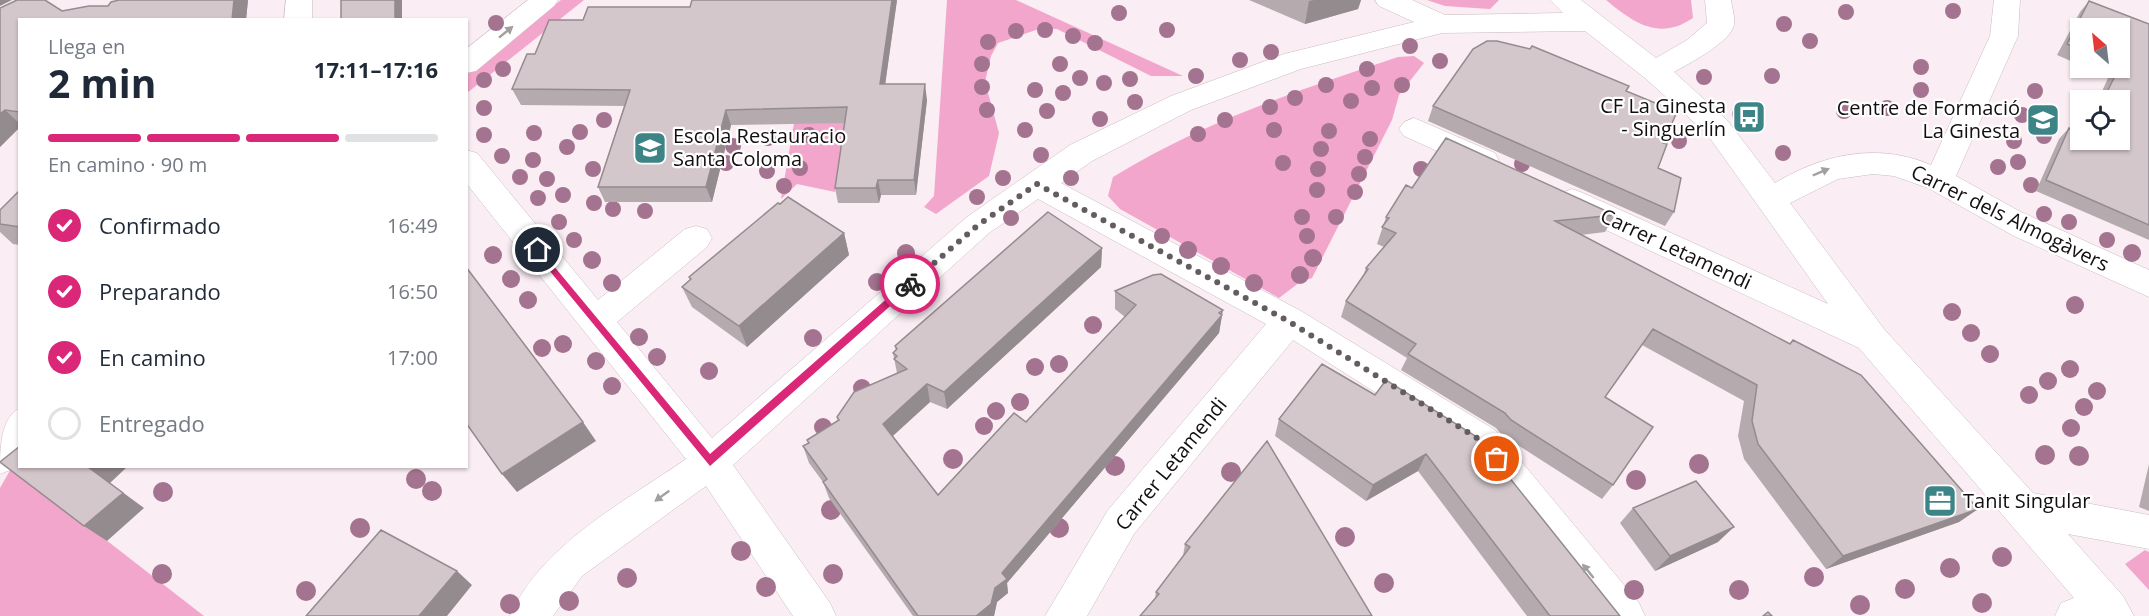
<!DOCTYPE html>
<html lang="es">
<head>
<meta charset="utf-8">
<style>
  :root { --surface:#fff; --page:#f2f2f3; --text:#1f2937; --muted:#747a83; --line:#e0e1e3; --accent:#db2777 }
  body { margin:0; font-family:"Open Sans",sans-serif; background:var(--page); color:var(--text); height:100vh; display:flex; flex-direction:column; font-size:22px; white-space:nowrap }
  * { box-sizing:border-box; margin:0 }
  p { font-size:20px; color:var(--muted) }
  .icon { flex:none; width:33px; height:33px; fill:none; stroke:currentColor; stroke-width:2; stroke-linecap:round; stroke-linejoin:round }
  .map { position:relative; flex:1; overflow:hidden }
  .details { position:absolute; left:18px; top:18px; width:450px; height:450px; display:flex; flex-direction:column; background:var(--surface); border-radius:0px; box-shadow:0 2px 4px #0004 }
  .details>* { flex:none }
  .needle { width:39px; rotate:332deg }
  .controls { position:absolute; left:2070px; top:18px; display:grid; gap:12px }
  .controls a { display:grid; place-items:center; width:60px; height:60px; border-radius:0px; background:var(--surface); box-shadow:0 2px 4px #0004; font-size:30px }
  .pin { position:absolute; display:grid; place-items:center; width:51px; height:51px; color:#fff; margin:-26px; border:3px solid #fff; border-radius:50%; box-shadow:0 2px 6px #0007 }
  .courier { position:absolute; display:grid; place-items:center; width:60px; height:60px; margin:-30px; border:4px solid #db2777; border-radius:50%; background:#fff; color:#222; box-shadow:0 2px 8px #0007 }
  .head em { font-style:normal; font-weight:700 }
  .head div { display:flex; flex-direction:column-reverse }
  .head { display:flex; align-items:center; justify-content:space-between; height:102px; padding:0 30px }
  h1 { font-size:39px; font-weight:700; line-height:45px }
  .bar { display:grid; grid-template-columns:repeat(4,1fr); gap:9px 6px; align-content:center; height:72px; padding:0 30px }
  .bar i { height:8px; border-radius:4px; background:var(--line) }
  .bar .current { background:var(--accent) }
  .bar p { grid-column:span 4 }
  ol { padding:0 30px; list-style:none }
  li { display:flex; align-items:center; gap:18px; height:66px }
  li p { margin-inline-start:auto }
  li .icon { padding:6px; border-radius:50%; background:var(--accent); color:#fff; stroke-width:4 }
  li:last-child { color:var(--muted) }
  li i { width:33px; height:33px; border:3px solid var(--line); border-radius:50% }
  .map>svg:first-child { display:block }
  .green { fill:#f3a6cb }
  .lines { fill:none; stroke-linecap:round; stroke-linejoin:round }
  .minor-casing { stroke:#c9bdc2; stroke-width:1 }
  .minor { fill:#fff; fill-rule:evenodd }
  .tree { fill:#a3738f }
  .wall { fill:#b5abaf }
  .shaded-wall { fill:#948b8f }
  .building { fill:#d3c7cc; stroke:#948b8f; stroke-width:1.5 }
  .oneway { fill:#a19fa0 }
  .route { fill:#db2777 }
  .done { stroke:#645d60; stroke-width:6; stroke-dasharray:0 10.8 }
  .labels { text-anchor:middle; stroke-width:4.5; stroke-linejoin:round; paint-order:stroke }
  .poi-label { font-size:20px; fill:#130f11; stroke:#fff; text-anchor:end }
  .street-label { font-size:20px; fill:#130f11; stroke:#fff }
</style>
</head>
<body>
<div class="map">
<svg width="2149" height="616" viewBox="0 0 2149 616">
  <rect width="100%" height="100%" fill="#faedf3"/>
  <path class="green" d="M561,0H584L467,93V74Z
    M815,0H868L835,192L797,184L781,199Z
    M947,0H1016L1183,76H1151L1057,29H1039L998,43L991,56L985,82L999,133L989,176L936,214L924,207L934,196Z
    M1427,0H1499L1490,9L1445,6Z
    M1606,0H1691L1693,18C1659,41 1634,23 1606,0Z
    M1414,56L1424,63L1399,95L1392,120L1312,278L1300,282L1279,298L1120,209L1108,196L1113,177C1204,121 1297,91 1398,57Z
    M12,467L204,616H0V488Z
    M2145,550L2149,552V590L2125,564Z"/>
  <g class="lines">
    <defs>
      <path id="minor" d="M286,0H312V20H284Z
        M528,0H558L554,6L476,71L466,73V49Z
        M1375,0H1412L1445,15L1563,13L1550,0H1581L1656,58L1687,40L1707,23L1705,0H1731C1732,7 1735,17 1734,24C1733,41 1688,64 1674,72L1727,120L1775,183C1823,154 1878,142 1931,165L1990,36L1994,0H2020L2018,36L1956,176L2019,211L2149,270V297L2014,236L1928,188L1894,176L1873,174L1838,179L1790,203L1884,329L2033,493L2149,515V549L2068,534L2123,596L2134,616H2055L2061,603L2074,598L1859,348L1561,209L1557,201L1561,193L1572,189L1583,193L1828,304L1707,134L1645,78L1585,31L1442,33L1301,69L1191,110L1092,161L1061,183L1301,311L1495,430L1639,603L1645,616H1600L1469,452L1293,340L1134,534L1087,616H1045L1108,510L1266,324L1038,199L989,233L733,465L830,603L836,616H793L706,486L582,576L553,616H510C541,545 624,502 686,459L466,183V150L477,153L598,300L685,229L696,226L707,229L712,238L707,247L617,322L712,438L967,217L1070,145L1171,96L1284,54L1414,22L1379,6Z
        M1414,118L1495,153L1499,161L1495,169L1484,172L1404,136L1399,129L1404,122Z
        M20,408V457L13,469L0,474C0,449 0,418 20,408Z"/>
    </defs>
    <use href="#minor" class="minor-casing"/>
    <use href="#minor" class="minor"/>
  </g>
  <g class="tree">
    <circle cx="1953" cy="11" r="8"/>
    <circle cx="1846" cy="12" r="8"/>
    <circle cx="1119" cy="13" r="8"/>
    <circle cx="496" cy="23" r="8"/>
    <circle cx="1784" cy="24" r="8"/>
    <circle cx="1045" cy="30" r="8"/>
    <circle cx="1167" cy="30" r="8"/>
    <circle cx="1016" cy="31" r="8"/>
    <circle cx="1073" cy="36" r="8"/>
    <circle cx="1810" cy="41" r="8"/>
    <circle cx="988" cy="42" r="8"/>
    <circle cx="1095" cy="43" r="8"/>
    <circle cx="1410" cy="46" r="8"/>
    <circle cx="1271" cy="52" r="8"/>
    <circle cx="1240" cy="60" r="8"/>
    <circle cx="1440" cy="61" r="8"/>
    <circle cx="982" cy="64" r="8"/>
    <circle cx="1060" cy="64" r="8"/>
    <circle cx="1921" cy="67" r="8"/>
    <circle cx="503" cy="69" r="8"/>
    <circle cx="1367" cy="69" r="8"/>
    <circle cx="1196" cy="76" r="8"/>
    <circle cx="1772" cy="76" r="8"/>
    <circle cx="1704" cy="77" r="8"/>
    <circle cx="1080" cy="78" r="8"/>
    <circle cx="1130" cy="79" r="8"/>
    <circle cx="484" cy="80" r="8"/>
    <circle cx="1104" cy="83" r="8"/>
    <circle cx="1326" cy="85" r="8"/>
    <circle cx="1402" cy="85" r="8"/>
    <circle cx="982" cy="87" r="8"/>
    <circle cx="1372" cy="88" r="8"/>
    <circle cx="1035" cy="90" r="8"/>
    <circle cx="1921" cy="90" r="8"/>
    <circle cx="2035" cy="91" r="8"/>
    <circle cx="1063" cy="93" r="8"/>
    <circle cx="1295" cy="98" r="8"/>
    <circle cx="1351" cy="101" r="8"/>
    <circle cx="1135" cy="102" r="8"/>
    <circle cx="1270" cy="107" r="8"/>
    <circle cx="484" cy="108" r="8"/>
    <circle cx="1887" cy="108" r="8"/>
    <circle cx="987" cy="110" r="8"/>
    <circle cx="1047" cy="111" r="8"/>
    <circle cx="1844" cy="111" r="8"/>
    <circle cx="1740" cy="114" r="8"/>
    <circle cx="2022" cy="115" r="8"/>
    <circle cx="1100" cy="119" r="8"/>
    <circle cx="604" cy="120" r="8"/>
    <circle cx="1225" cy="120" r="8"/>
    <circle cx="1025" cy="130" r="8"/>
    <circle cx="1274" cy="130" r="8"/>
    <circle cx="1329" cy="131" r="8"/>
    <circle cx="580" cy="132" r="8"/>
    <circle cx="534" cy="133" r="8"/>
    <circle cx="1198" cy="134" r="8"/>
    <circle cx="484" cy="135" r="8"/>
    <circle cx="809" cy="135" r="8"/>
    <circle cx="2044" cy="136" r="8"/>
    <circle cx="768" cy="138" r="8"/>
    <circle cx="1370" cy="139" r="8"/>
    <circle cx="1679" cy="141" r="8"/>
    <circle cx="2014" cy="141" r="8"/>
    <circle cx="733" cy="146" r="8"/>
    <circle cx="567" cy="147" r="8"/>
    <circle cx="1321" cy="149" r="8"/>
    <circle cx="1783" cy="153" r="8"/>
    <circle cx="1041" cy="155" r="8"/>
    <circle cx="502" cy="156" r="8"/>
    <circle cx="1365" cy="157" r="8"/>
    <circle cx="533" cy="160" r="8"/>
    <circle cx="2018" cy="162" r="8"/>
    <circle cx="726" cy="163" r="8"/>
    <circle cx="1283" cy="163" r="8"/>
    <circle cx="1522" cy="164" r="8"/>
    <circle cx="1998" cy="167" r="8"/>
    <circle cx="800" cy="168" r="8"/>
    <circle cx="593" cy="169" r="8"/>
    <circle cx="1318" cy="169" r="8"/>
    <circle cx="1421" cy="169" r="8"/>
    <circle cx="767" cy="171" r="8"/>
    <circle cx="1359" cy="174" r="8"/>
    <circle cx="520" cy="177" r="8"/>
    <circle cx="1003" cy="178" r="8"/>
    <circle cx="1071" cy="178" r="8"/>
    <circle cx="547" cy="179" r="8"/>
    <circle cx="2031" cy="185" r="8"/>
    <circle cx="784" cy="186" r="8"/>
    <circle cx="1317" cy="190" r="8"/>
    <circle cx="1355" cy="192" r="8"/>
    <circle cx="563" cy="195" r="8"/>
    <circle cx="977" cy="197" r="8"/>
    <circle cx="538" cy="198" r="8"/>
    <circle cx="594" cy="203" r="8"/>
    <circle cx="613" cy="209" r="8"/>
    <circle cx="645" cy="211" r="8"/>
    <circle cx="2044" cy="214" r="8"/>
    <circle cx="1302" cy="217" r="8"/>
    <circle cx="1336" cy="217" r="8"/>
    <circle cx="1011" cy="218" r="8"/>
    <circle cx="559" cy="222" r="8"/>
    <circle cx="2069" cy="222" r="8"/>
    <circle cx="1162" cy="236" r="8"/>
    <circle cx="1307" cy="236" r="8"/>
    <circle cx="574" cy="240" r="8"/>
    <circle cx="2107" cy="240" r="8"/>
    <circle cx="1188" cy="250" r="9"/>
    <circle cx="906" cy="253" r="9"/>
    <circle cx="2132" cy="253" r="9"/>
    <circle cx="493" cy="255" r="9"/>
    <circle cx="1313" cy="258" r="9"/>
    <circle cx="592" cy="260" r="9"/>
    <circle cx="1221" cy="266" r="9"/>
    <circle cx="1300" cy="275" r="9"/>
    <circle cx="511" cy="279" r="9"/>
    <circle cx="877" cy="282" r="9"/>
    <circle cx="612" cy="283" r="9"/>
    <circle cx="1254" cy="283" r="9"/>
    <circle cx="528" cy="300" r="9"/>
    <circle cx="2075" cy="305" r="9"/>
    <circle cx="1952" cy="312" r="9"/>
    <circle cx="1093" cy="325" r="9"/>
    <circle cx="1971" cy="333" r="9"/>
    <circle cx="639" cy="337" r="9"/>
    <circle cx="813" cy="338" r="9"/>
    <circle cx="563" cy="344" r="9"/>
    <circle cx="542" cy="348" r="9"/>
    <circle cx="1990" cy="354" r="9"/>
    <circle cx="657" cy="357" r="9"/>
    <circle cx="596" cy="361" r="9"/>
    <circle cx="1059" cy="364" r="9"/>
    <circle cx="1035" cy="367" r="9"/>
    <circle cx="2070" cy="369" r="9"/>
    <circle cx="709" cy="371" r="9"/>
    <circle cx="2048" cy="381" r="9"/>
    <circle cx="612" cy="386" r="9"/>
    <circle cx="862" cy="388" r="9"/>
    <circle cx="2097" cy="391" r="9"/>
    <circle cx="2029" cy="395" r="9"/>
    <circle cx="1020" cy="402" r="9"/>
    <circle cx="2084" cy="407" r="9"/>
    <circle cx="996" cy="411" r="9"/>
    <circle cx="984" cy="426" r="9"/>
    <circle cx="823" cy="427" r="9"/>
    <circle cx="2071" cy="428" r="9"/>
    <circle cx="2045" cy="455" r="10"/>
    <circle cx="2079" cy="456" r="10"/>
    <circle cx="953" cy="459" r="10"/>
    <circle cx="1699" cy="464" r="10"/>
    <circle cx="1115" cy="466" r="10"/>
    <circle cx="1231" cy="472" r="10"/>
    <circle cx="416" cy="479" r="10"/>
    <circle cx="1636" cy="480" r="10"/>
    <circle cx="432" cy="491" r="10"/>
    <circle cx="163" cy="492" r="10"/>
    <circle cx="831" cy="510" r="10"/>
    <circle cx="360" cy="528" r="10"/>
    <circle cx="1059" cy="528" r="10"/>
    <circle cx="1345" cy="537" r="10"/>
    <circle cx="741" cy="551" r="10"/>
    <circle cx="2002" cy="557" r="10"/>
    <circle cx="1950" cy="568" r="10"/>
    <circle cx="162" cy="574" r="10"/>
    <circle cx="833" cy="574" r="10"/>
    <circle cx="1814" cy="577" r="10"/>
    <circle cx="627" cy="578" r="10"/>
    <circle cx="1384" cy="583" r="10"/>
    <circle cx="766" cy="587" r="10"/>
    <circle cx="1905" cy="589" r="10"/>
    <circle cx="1634" cy="590" r="10"/>
    <circle cx="1739" cy="590" r="10"/>
    <circle cx="306" cy="591" r="10"/>
    <circle cx="569" cy="601" r="10"/>
    <circle cx="1982" cy="603" r="10"/>
    <circle cx="510" cy="604" r="10"/>
    <circle cx="1860" cy="605" r="10"/>
  </g>
  <path class="wall" d="M119,0H248L246,20H20V127L0,147V8L62,11L108,6Z
    M897,0L885,84L927,100L916,195H881L879,203H838L835,188L845,123L731,125L712,202H605L598,187L624,106L521,105L512,89L535,54L583,20L690,7Z
    M1249,0H1361L1358,9L1305,24Z
    M2089,1L2149,24V240L2036,191L2059,139L2069,128L2080,140H2120V100H2098L2109,76L2088,68H2120V28H2080V65L2057,55L2080,12Z
    M1626,91L1663,143L1658,168L1674,212L1665,226L1428,121L1433,106Z
    M1412,188L1615,215L1605,232L1581,235L1789,344L1793,340L1978,509L1959,522L1826,569L1744,459L1738,436L1744,401L1642,345L1605,397L1613,485L1602,499L1502,435L1496,428L1401,370L1407,358L1341,317L1346,301L1363,276L1366,268L1384,247L1377,244L1386,217Z
    M20,190V245L13,244L0,232V210Z
    M844,233L849,255L747,347L692,307L682,287L690,280L689,277Z
    M1102,248L1101,267L947,409L930,402L893,436L938,495L1026,422L1125,317L1115,309V291L1222,315L1219,333L1007,583L1008,593L997,602L994,616H913L829,498L823,482L809,463L803,446L808,443L807,440L838,421L837,417L897,373L893,353L896,351L895,346Z
    M1322,364L1620,616H1527L1418,471L1366,501L1275,436L1279,419Z
    M2149,464V511L2139,507Z
    M1633,508L1718,542L1655,571L1620,523Z
    M1185,544L1372,616L1155,598L1156,592L1183,556Z"/>
  <path class="shaded-wall" d="M0,0H12L0,6Z
    M234,0H248L246,20H232Z
    M395,0H402V20H395Z
    M892,0H897L883,100L880,84Z
    M1314,0H1361L1358,9L1305,24L1309,1Z
    M925,84L927,100L916,195L914,180Z
    M5,110L20,124V127L0,147V114Z
    M726,110L731,125L712,202L706,187Z
    M878,180L881,195L879,203L876,188Z
    M844,233L849,255L747,347L739,326Z
    M1102,248L1101,267L947,409L944,392Z
    M1223,310L1219,333L1007,583L1008,593L997,602L994,616H976L995,588L1002,573Z
    M927,384L930,402L887,441L883,424Z
    M583,422L596,441L517,492L502,474Z
    M1426,454L1418,471L1366,501L1373,485Z
    M89,466H128L110,483L144,508L107,541L84,526L88,467Z
    M1978,509L1959,522L1826,569L1843,556Z
    M1734,527L1718,542L1655,571L1670,556Z
    M457,571L472,585L447,616H419Z"/>
  <path class="building" d="M17,0H45L62,11L89,6H108L111,2L119,0H234L232,20H20V112L5,110L0,114V8Z
    M341,0H395V20H341Z
    M692,0H892L880,84H925L914,180H878L876,188H835L847,107L726,110L706,187H598L630,90L512,89L527,54H535L549,20H583L588,7H690Z
    M2089,1L2149,24V225L2046,180L2069,128L2080,133V140H2120V100H2103L2119,68H2120V28H2080V50L2067,44Z
    M1487,41H1497L1530,49L1532,46L1629,86L1626,91L1677,112L1663,143L1667,144L1658,168L1681,178L1674,212L1433,106L1473,49Z
    M1446,138L1615,215L1555,221L1790,344L1793,340L1861,375L1978,509L1843,556L1758,444L1752,421L1757,385L1653,329L1605,397L1653,427L1613,485L1511,420L1505,413L1408,354L1416,344L1346,301L1368,269L1366,268L1396,233L1382,227L1389,218L1386,217L1406,185L1412,188Z
    M20,190V227L0,224V210Z
    M788,197L844,233L739,326L682,287L691,279L689,277L778,203L780,204Z
    M1048,212L1102,248L944,392L927,384L883,424L938,495L1014,413L1026,422L1136,305L1115,291L1153,275L1161,274L1223,310L1219,313L1222,315L1002,573L1007,579L995,588L991,604L976,616H918L823,482L827,479L803,446L809,443L807,440L839,420L837,417L854,392L907,369L894,359L897,356L893,353L897,349L895,346Z
    M466,267L583,422L502,474L466,423Z
    M1322,364L1375,395L1386,380L1477,437L1620,616H1550L1426,454L1373,485L1279,419Z
    M1267,441L1372,616H1140L1159,594L1156,592L1190,547L1185,544Z
    M20,446V466H89L88,467L123,493L84,526L0,462Z
    M1696,481L1734,527L1670,556L1633,508Z
    M381,530L457,571L419,616H306Z
    M1768,612L1772,616H1763Z"/>
  <defs><path id="oneway-solid" d="M-6-.8H1V-3.2L6.5 0L1 3.2V.8H-6Z" transform="scale(1.5)"/></defs>
  <g class="oneway">
    <use href="#oneway-solid" transform="translate(506 32) rotate(-39)"/>
    <use href="#oneway-solid" transform="translate(1821 172) rotate(-23)"/>
    <use href="#oneway-solid" transform="translate(662 496) rotate(144)"/>
    <use href="#oneway-solid" transform="translate(1588 571) rotate(-129)"/>
  </g>
  <path class="route" d="M538,247L710,454L907,281H914L915,284L710,466L535,253L533,250Z"/>
  <g class="lines">
    <path class="done" d="M910,284L978,225L1037,184L1288,321L1482,441L1497,459"/>
  </g>
  <defs>
    <symbol id="bus-square" viewBox="-11 -11 22 22"><rect x="-9" y="-9" width="18" height="18" rx="4" fill="#3c8486" stroke="#fff"/><path d="M-5-6H5V4H4V6H2V4H-2V6H-4V4H-5ZM-3.5-4V0h7V-4ZM-3.5 1.2v1.5H-2V1.2ZM2 1.2v1.5H3.5V1.2Z" fill="#fff"/></symbol>
    <symbol id="university-square" viewBox="-11 -11 22 22"><rect x="-9" y="-9" width="18" height="18" rx="4" fill="#3c8486" stroke="#fff"/><path d="M0-5L7-2L0 1L-7-2ZM-4 1L0 2.5L4 1V4Q0 6-4 4Z" fill="#fff"/></symbol>
    <symbol id="office-square" viewBox="-11 -11 22 22"><rect x="-9" y="-9" width="18" height="18" rx="4" fill="#3c8486" stroke="#fff"/><path d="M-6-3h4V-5.5h4V-3h4V5H-6ZM-1-4.5V-3h2v-1.5ZM-6 0V1H6V0Z" fill="#fff"/></symbol>
  </defs>
  <g fill-rule="evenodd">
    <use href="#bus-square" x="1730" y="98" width="38" height="38"/>
    <use href="#university-square" x="2024" y="101" width="38" height="38"/>
    <use href="#university-square" x="631" y="129" width="38" height="38"/>
    <use href="#office-square" x="1921" y="482" width="38" height="38"/>
  </g>
  <g class="labels">
    <g class="poi-label">
      <text x="1726" y="113">CF La Ginesta<tspan x="1726" dy="23">- Singuerlín</tspan></text>
      <text x="2020" y="115">Centre de Formació<tspan x="2020" dy="23">La Ginesta</tspan></text>
      <text x="673" y="143" text-anchor="start">Escola Restauracio<tspan x="673" dy="23">Santa Coloma</tspan></text>
      <text x="1963" y="508" text-anchor="start">Tanit Singular</text>
    </g>
    <g class="street-label">
      <text transform="translate(2010 218) rotate(26)" y="7">Carrer dels Almogàvers</text>
      <text transform="translate(1676 249) rotate(25)" y="7">Carrer Letamendi</text>
      <text transform="translate(1171 464) rotate(-51)" y="7">Carrer Letamendi</text>
    </g>
  </g>
</svg>
<div class="controls">
<a><svg class="needle" viewBox="-14 -14 28 28"><path d="M0-13l5 13h-10z" fill="#e53935"/><path d="M0 13l5-13h-10z" fill="#747a83"/></svg></a>
<a><svg class="icon" aria-label="locate" viewBox="0 0 24 24"><circle cx="12" cy="12" r="6"/><path d="M12 2v4M12 18v4M2 12h4M18 12h4"/></svg></a>
</div>
<div class="pin" style="left:1497px;top:459px;background:#ea580c"><svg class="icon" aria-label="bag" viewBox="0 0 24 24"><path d="M5 8h14l-1 12H6zM9 8a3 3 0 0 1 6 0"/></svg></div>
<div class="pin" style="left:538px;top:250px;background:#1f2937"><svg class="icon" aria-label="home" viewBox="0 0 24 24"><path d="M3 11l9-7 9 7M6 9v11h12V9"/></svg></div>
<div class="courier" style="left:910px;top:284px"><svg class="icon" aria-label="bike" viewBox="0 0 24 24"><circle cx="6" cy="16" r="4"/><circle cx="18" cy="16" r="4"/><path d="M6 16l4-8h5l3 8M10 8l3 8H6M13 5h3"/></svg></div>
<section class="details">
<div class="head"><div><h1>2 min</h1><p>Llega en</p></div><em>17:11–17:16</em></div>
<div class="bar"><i class="current"></i><i class="current"></i><i class="current"></i><i></i><p>En camino · 90 m</p></div>
<ol>
<li><svg class="icon" aria-label="check" viewBox="0 0 24 24"><path d="M5 12l5 5 9-10"/></svg>Confirmado<p>16:49</p></li>
<li><svg class="icon" aria-label="check" viewBox="0 0 24 24"><path d="M5 12l5 5 9-10"/></svg>Preparando<p>16:50</p></li>
<li><svg class="icon" aria-label="check" viewBox="0 0 24 24"><path d="M5 12l5 5 9-10"/></svg>En camino<p>17:00</p></li>
<li><i></i>Entregado</li>
</ol>
</section>
</div>
</body>
</html>
